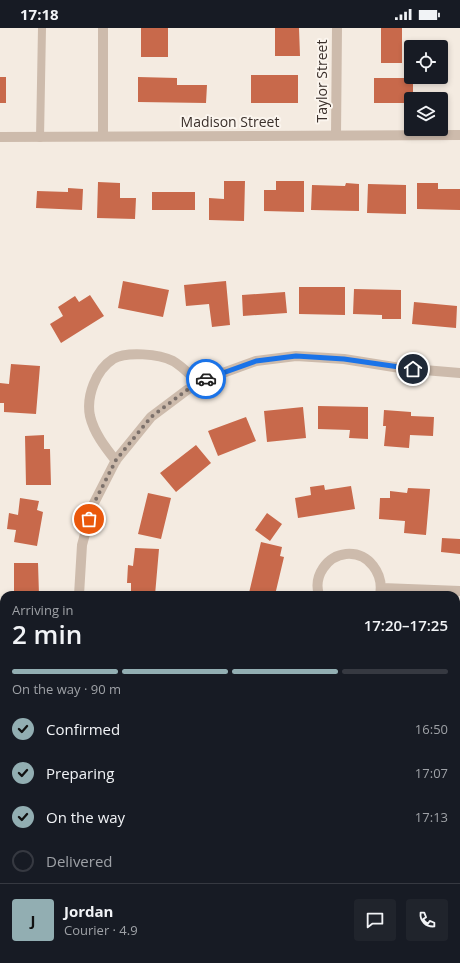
<!DOCTYPE html>
<html lang="en">
<head>
<meta charset="utf-8">
<style>
  :root { --surface:#171b24; --page:#20242c; --text:#f1f3f6; --muted:#9ea1a6; --line:#363941; --accent:#92aeb2 }
  body { margin:0; font-family:"Open Sans",sans-serif; background:var(--page); color:var(--text); height:100vh; display:flex; flex-direction:column; font-size:15px; white-space:nowrap }
  * { box-sizing:border-box; margin:0 }
  p { font-size:13px; color:var(--muted) }
  .icon { flex:none; width:22px; height:22px; fill:none; stroke:currentColor; stroke-width:2; stroke-linecap:round; stroke-linejoin:round }
  .map { position:relative; flex:1; overflow:hidden }
  .panel { position:absolute; left:0px; top:563px; width:460px; height:372px; display:flex; flex-direction:column; background:var(--surface); border-radius:12px 12px 0 0; box-shadow:0 2px 6px #0003 }
  .panel>* { flex:none }
  .fabs { position:absolute; left:404px; top:12px; display:grid; gap:8px }
  .fabs a { display:grid; place-items:center; width:44px; height:44px; border-radius:4px; background:var(--surface); box-shadow:0 2px 6px #0003; font-size:20px }
  .pin { position:absolute; display:grid; place-items:center; width:34px; height:34px; color:#fff; margin:-17px; border:2px solid #fff; border-radius:50%; box-shadow:0 1px 4px #0007 }
  .courier { position:absolute; display:grid; place-items:center; width:40px; height:40px; margin:-20px; border:3px solid #1a73e8; border-radius:50%; background:#fff; color:#222; box-shadow:0 1px 5px #0007 }
  .summary em { font-style:normal; font-weight:600 }
  .summary div { display:flex; flex-direction:column-reverse }
  .summary { display:flex; align-items:center; justify-content:space-between; height:68px; padding:0 12px }
  h1 { font-size:26px; font-weight:600; line-height:30px }
  .bar { display:grid; grid-template-columns:repeat(4,1fr); gap:6px 4px; align-content:center; height:48px; padding:0 12px }
  .bar i { height:5px; border-radius:3px; background:var(--line) }
  .bar .current { background:var(--accent) }
  .bar p { grid-column:span 4 }
  .line { display:flex; align-items:center; gap:10px; padding:0 12px; border-top:1px solid var(--line) }
  .line div { flex:1 }
  .round { display:grid; place-items:center; flex:none; width:42px; height:42px; border-radius:4px; background:var(--page) }
  ol { padding:0 12px; list-style:none }
  li { display:flex; align-items:center; gap:12px; height:44px }
  li p { margin-inline-start:auto }
  li .icon { padding:4px; border-radius:50%; background:var(--accent); color:#111; stroke-width:4 }
  li:last-child { color:var(--muted) }
  li i { width:22px; height:22px; border:2px solid var(--line); border-radius:50% }
  .status { display:flex; justify-content:space-between; align-items:center; height:28px; padding:0 20px; background:var(--surface); direction:ltr }
  .status svg { height:11px; fill:currentColor }
  .map>svg:first-child { display:block }
  .building { fill:#c8694b }
  .lines { fill:none; stroke-linecap:round; stroke-linejoin:round }
  .service { stroke:#cdbbac; stroke-width:8 }
  .minor { stroke:#cdbbac; stroke-width:10 }
  .done { stroke:#7c716b; stroke-width:4; stroke-dasharray:0 7.2 }
  .route { stroke:#1a73e8; stroke-width:5 }
  .labels { text-anchor:middle; stroke-width:4; stroke-linejoin:round; paint-order:stroke }
  .street-label { font-size:14px; fill:#3b302b; stroke:#fbf5ee }
</style>
</head>
<body>
<div class="status"><b>17:18</b><svg viewBox="0 0 49 12"><path d="M0 12V9h3v3zM5 12V6h3v6zM10 12V3h3v9zM15 12V0h3v12zM26 1h20v11H26zM47 4h2v5h-2z"/></svg></div>
<div class="map">
<svg width="460" height="935" viewBox="0 0 460 935">
  <rect width="100%" height="100%" fill="#f4ebe1"/>
  <path class="building" d="M141,0H168V29H141Z
    M275,0H299L300,28H275Z
    M381,0H402V35H381Z
    M251,47H298V75H251Z
    M0,49H6V75H0Z
    M138,49L177,50V57H207L206,75L138,74Z
    M374,50H413V71H411V75H374Z
    M224,153H245L244,193L209,192V170L224,171Z
    M276,153H304V184L264,183V162H276Z
    M98,154L120,155V170H136L135,191L97,190Z
    M346,155L359,156V183L311,182L312,157L345,158Z
    M417,155H438V161H460V182L417,181Z
    M368,156L406,157V186L367,185Z
    M68,160L83,161L82,182L36,180L37,163L68,164Z
    M152,164H195V182H152Z
    M123,253L169,262L163,289L118,280Z
    M226,253L230,297L212,299L209,276L186,278L184,257Z
    M299,259H345V287L299,286Z
    M354,261L401,262V291H382V287L353,286Z
    M285,264L287,285L243,288L242,267Z
    M90,267L104,288L61,315L50,296L63,288L58,279L75,268L79,274Z
    M414,274L457,278L456,300L412,296Z
    M11,336L40,338L36,386L4,384V375H0V355L9,356Z
    M318,378L368,379V411L349,410L350,402L318,401Z
    M303,379L306,410L267,414L264,383Z
    M384,382L411,384V388L434,389L433,408L410,407L409,420L384,418L386,398H383Z
    M246,389L256,413L218,428L208,403Z
    M44,407V421H50L51,457H26L25,408Z
    M196,417L211,435L176,464L160,445Z
    M324,457L325,462L351,458L355,481L298,490L295,470L311,467L310,459Z
    M408,460L430,461L426,507L404,505L405,493L379,491L380,470H390V463L407,465Z
    M148,465L171,470L161,511L138,506Z
    M20,470L39,473L37,482L43,484L37,518L14,514L16,502L7,501L9,485L18,487Z
    M267,485L282,496L270,513L255,502Z
    M442,510L460,511V526L441,524Z
    M261,514L282,519L280,528L284,529L275,567H256L249,565Z
    M135,520L159,521L155,567L131,565V555H127L128,537L133,538Z
    M14,535H38L39,567H14Z
    M456,593H460V616H456Z
    M457,641H460V688H456Z
    M456,698H460V743H456Z
    M456,756H460V775H456Z
    M456,866H460V888H456Z"/>
  <g class="lines">
    <path class="service" d="M40,110L42,0"/>
    <path class="minor" d="M336,107L337,0
      M103,108V0
      M0,109L460,107
      M116,433C105,419 94,405 90,388C86,368 96,342 113,331C127,323 159,326 173,333C182,338 191,348 199,355
      M382,560L460,563
      M79,567L82,517L93,477L116,432L151,389L187,362L199,355L209,350L256,333L296,328L344,331L400,340L460,345
      M319,567C313,548 327,528 346,526C369,524 384,546 380,567
      M456,824H460"/>
  </g>
  <g class="lines">
    <path class="done" d="M89,491L93,477L116,432L151,389L187,362L206,351"/>
    <path class="route" d="M206,351L256,333L296,328L344,331L413,341"/>
  </g>
  <g class="labels">
    <g class="street-label">
      <text transform="translate(322 53) rotate(-90)" y="5">Taylor Street</text>
      <text x="230" y="99">Madison Street</text>
    </g>
  </g>
</svg>
<div class="fabs">
<a><svg class="icon" aria-label="locate" viewBox="0 0 24 24"><circle cx="12" cy="12" r="6"/><path d="M12 2v4M12 18v4M2 12h4M18 12h4"/></svg></a>
<a><svg class="icon" aria-label="layers" viewBox="0 0 24 24"><path d="M12 4l9 5-9 5-9-5zM3 14l9 5 9-5"/></svg></a>
</div>
<div class="pin" style="left:89px;top:491px;background:#ea580c"><svg class="icon" aria-label="bag" viewBox="0 0 24 24"><path d="M5 8h14l-1 12H6zM9 8a3 3 0 0 1 6 0"/></svg></div>
<div class="pin" style="left:413px;top:341px;background:#1f2937"><svg class="icon" aria-label="home" viewBox="0 0 24 24"><path d="M3 11l9-7 9 7M6 9v11h12V9"/></svg></div>
<div class="courier" style="left:206px;top:351px"><svg class="icon" aria-label="car" viewBox="0 0 24 24"><path d="M5 17H2v-5l4-1 3-4h7l3 4 3 1v5h-3M9 17h6M6 11h13"/><circle cx="7" cy="17" r="2"/><circle cx="17" cy="17" r="2"/></svg></div>
<section class="panel">
<div class="summary"><div><h1>2 min</h1><p>Arriving in</p></div><em>17:20–17:25</em></div>
<div class="bar"><i class="current"></i><i class="current"></i><i class="current"></i><i></i><p>On the way · 90 m</p></div>
<ol>
<li><svg class="icon" aria-label="check" viewBox="0 0 24 24"><path d="M5 12l5 5 9-10"/></svg>Confirmed<p>16:50</p></li>
<li><svg class="icon" aria-label="check" viewBox="0 0 24 24"><path d="M5 12l5 5 9-10"/></svg>Preparing<p>17:07</p></li>
<li><svg class="icon" aria-label="check" viewBox="0 0 24 24"><path d="M5 12l5 5 9-10"/></svg>On the way<p>17:13</p></li>
<li><i></i>Delivered</li>
</ol>
<div class="line" style="height:72px"><b class="round" style="background:var(--accent);color:#111">J</b><div><b>Jordan</b><p>Courier · 4.9</p></div><a class="round"><svg class="icon" aria-label="chat" viewBox="0 0 24 24"><path d="M4 5h16v11H9l-5 4z"/></svg></a><a class="round"><svg class="icon" aria-label="phone" viewBox="0 0 24 24"><path d="M5 4h4l2 5-3 2q2 4 5 5l2-3 5 2v4C11 20 4 13 5 4z"/></svg></a></div>
</section>
</div>
</body>
</html>
